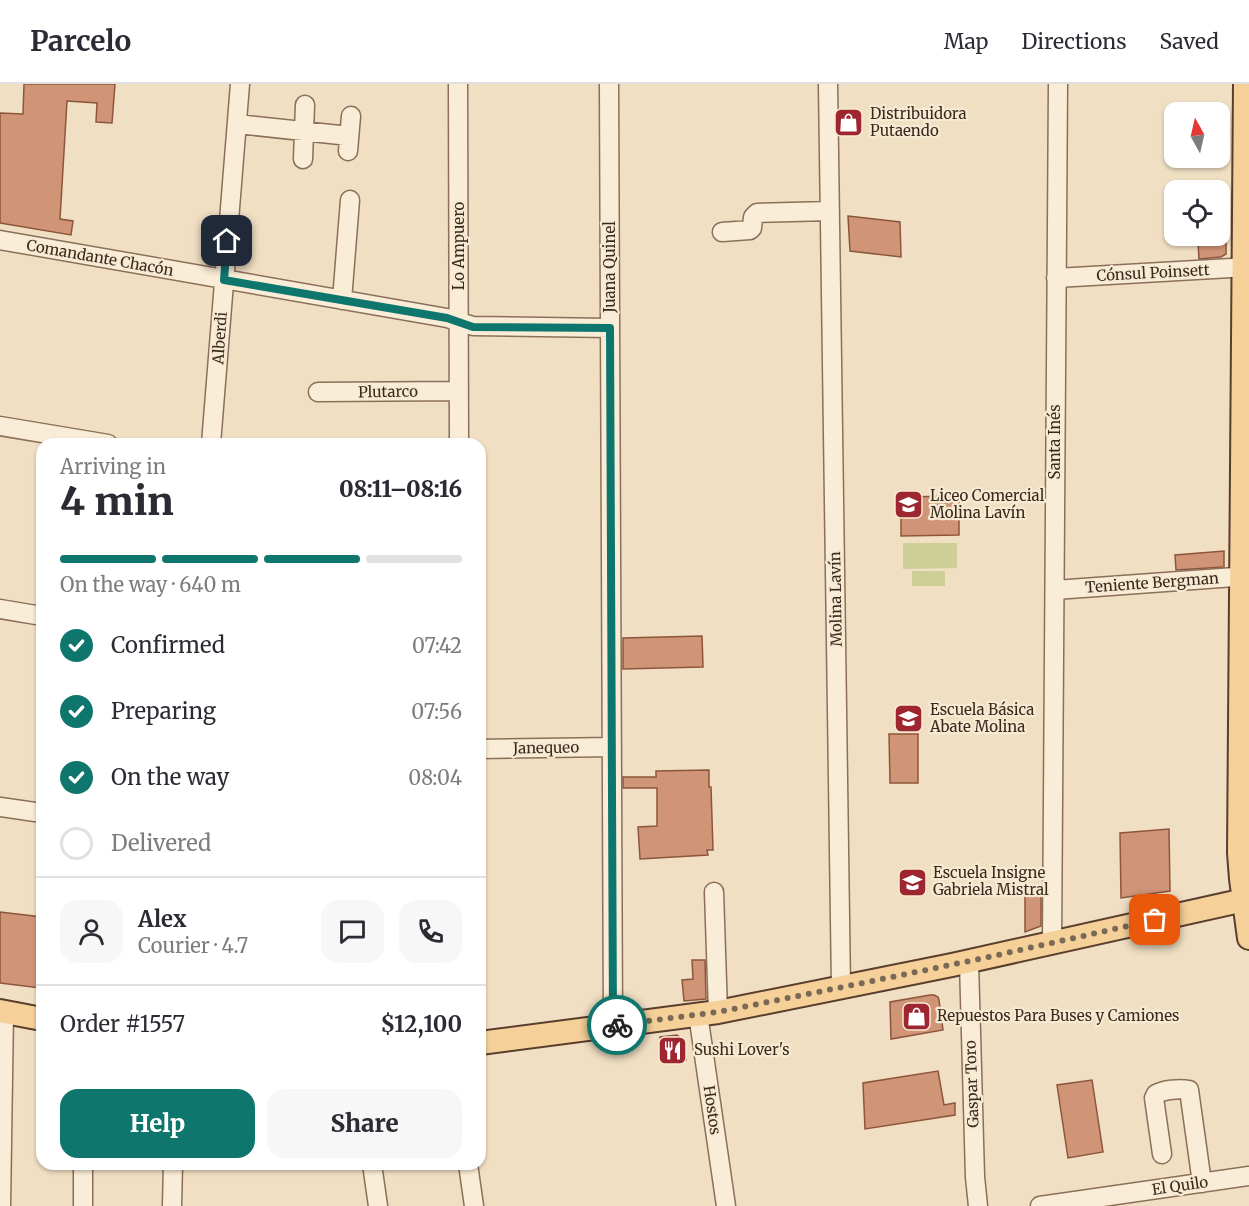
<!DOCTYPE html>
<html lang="en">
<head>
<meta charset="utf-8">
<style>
  :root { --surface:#fff; --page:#f7f7f7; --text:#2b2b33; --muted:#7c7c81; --line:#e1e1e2; --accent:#0f766e }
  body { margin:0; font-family:Merriweather,serif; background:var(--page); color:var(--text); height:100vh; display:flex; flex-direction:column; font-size:22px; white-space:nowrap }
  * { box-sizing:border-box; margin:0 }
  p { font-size:20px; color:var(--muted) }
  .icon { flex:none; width:33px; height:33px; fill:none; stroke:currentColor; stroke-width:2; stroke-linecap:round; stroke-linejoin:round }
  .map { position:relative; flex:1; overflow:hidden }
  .panel { position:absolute; left:36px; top:354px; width:450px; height:732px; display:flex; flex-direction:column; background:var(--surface); border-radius:18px; box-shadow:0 2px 4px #0004 }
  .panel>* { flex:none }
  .needle { width:39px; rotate:352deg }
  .controls { position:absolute; left:1164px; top:18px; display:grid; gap:12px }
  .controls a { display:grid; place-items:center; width:66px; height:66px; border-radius:12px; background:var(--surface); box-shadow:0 2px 4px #0004; font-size:30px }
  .pin { position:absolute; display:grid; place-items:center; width:51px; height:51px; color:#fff; margin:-26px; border-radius:12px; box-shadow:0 3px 9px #0006 }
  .courier { position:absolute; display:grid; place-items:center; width:60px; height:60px; margin:-30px; border:4px solid #0f766e; border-radius:50%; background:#fff; color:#222; box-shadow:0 2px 8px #0007 }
  .headline em { font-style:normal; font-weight:800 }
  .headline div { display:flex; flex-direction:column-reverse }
  .headline { display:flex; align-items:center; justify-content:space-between; height:102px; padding:0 24px }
  h1 { font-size:39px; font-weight:800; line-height:45px }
  .bar { display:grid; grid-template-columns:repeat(4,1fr); gap:9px 6px; align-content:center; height:72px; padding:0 24px }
  .bar i { height:8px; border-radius:4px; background:var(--line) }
  .bar .active { background:var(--accent) }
  .bar p { grid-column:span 4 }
  .line { display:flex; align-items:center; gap:15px; padding:0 24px; border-top:2px solid var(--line) }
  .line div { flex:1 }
  .round { display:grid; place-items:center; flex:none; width:63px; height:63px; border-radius:18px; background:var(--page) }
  ol { padding:0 24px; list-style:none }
  li { display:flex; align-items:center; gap:18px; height:66px }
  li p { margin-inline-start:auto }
  li .icon { padding:6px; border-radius:50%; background:var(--accent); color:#fff; stroke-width:4 }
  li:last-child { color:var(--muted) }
  li i { width:33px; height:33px; border:3px solid var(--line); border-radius:50% }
  .primary-button { display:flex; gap:12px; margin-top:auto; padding:12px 24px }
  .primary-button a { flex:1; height:69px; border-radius:18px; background:var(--accent); color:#fff; font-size:24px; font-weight:800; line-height:69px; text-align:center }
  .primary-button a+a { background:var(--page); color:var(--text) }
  header { display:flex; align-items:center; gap:36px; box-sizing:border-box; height:84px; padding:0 30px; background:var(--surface); border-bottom:2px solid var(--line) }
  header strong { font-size:28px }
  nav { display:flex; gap:33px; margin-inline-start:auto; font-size:21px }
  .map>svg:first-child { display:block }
  .green { fill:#cdcf96 }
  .building { fill:#d09477; stroke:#8c563d; stroke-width:1.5 }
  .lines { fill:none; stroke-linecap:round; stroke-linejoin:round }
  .minor-casing { stroke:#8b6f59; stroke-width:21 }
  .major-casing { stroke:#593e2d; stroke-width:26 }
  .minor { stroke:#faedd7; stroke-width:18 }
  .major { stroke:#f5d099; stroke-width:22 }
  .done { stroke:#7a6957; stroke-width:6; stroke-dasharray:0 10.8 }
  .route { stroke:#0f766e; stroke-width:8 }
  .labels { text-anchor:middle; stroke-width:4.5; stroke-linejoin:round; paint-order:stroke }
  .poi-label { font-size:15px; fill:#3a291d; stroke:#f7ead3; text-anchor:start }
  .street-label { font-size:15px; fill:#3a291d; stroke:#f7ead3 }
</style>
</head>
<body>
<header>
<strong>Parcelo</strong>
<nav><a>Map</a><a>Directions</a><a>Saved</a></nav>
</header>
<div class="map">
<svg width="1249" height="1122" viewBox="0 0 1249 1122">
  <rect width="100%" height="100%" fill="#f0dfc3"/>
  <path class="green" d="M903,459H957V484L903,485Z
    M945,487V502H912V487Z"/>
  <path class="building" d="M24,0H115L112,39L96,38L97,19L67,17L60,135L73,137L71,151L0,139V29L23,30Z
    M848,132L900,138L901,173L850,167Z
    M1226,158V170L1221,173L1199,175L1198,159Z
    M959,412V451L901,452V413Z
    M1224,467V483L1176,486L1175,471Z
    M702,552L703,583L623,585V554Z
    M889,650H918V699H890Z
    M709,686V703H711L713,766H707L708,771L640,775L638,743L657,742V704H623V693H656V687Z
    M1169,745L1170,807L1121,814L1120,749Z
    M1025,805H1041V842L1025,848Z
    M0,828L42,833V886L40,904L0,899Z
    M692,876H705L706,915L684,917L682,896L693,895Z
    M930,911H934L938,913L939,916L943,946L891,955L890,918Z
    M677,951L683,956L686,976L664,979L660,953Z
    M938,987L944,1021L955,1019V1031L865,1045L863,999Z
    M1092,996L1103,1068L1068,1074L1057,1001Z"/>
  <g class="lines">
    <defs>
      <path id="minor" d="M458,0L459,360
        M609,0L613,942
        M828,0L841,904
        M237,40L349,52
        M348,67L351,32
        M303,75L305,21
        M722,148L750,146L752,144L753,133L757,129L830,127
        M0,156L447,234L473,242L610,244
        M1056,194L1249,183
        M342,216L350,116
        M318,308L459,307
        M0,342L108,360
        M211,360L240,0
        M1055,506L1249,492
        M0,525L42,532
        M480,665L612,663
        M0,723L42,729
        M714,808L718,928
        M1052,859L1058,0
        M969,878L975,1093L978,1122
        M698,930L726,1122
        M1162,1070L1154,1014L1156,1010C1164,1006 1179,1004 1189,1006L1202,1099
        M372,1080L378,1122
        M468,1080L474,1122
        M1,1122L4,928
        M83,1122V1080
        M172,1122L173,1080
        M1040,1122L1249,1092"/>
      <path id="major" d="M1245,0L1239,769L1241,795L1249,854
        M0,927L42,935
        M480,959L718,928L952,881L1249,815"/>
    </defs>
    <use href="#minor" class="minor-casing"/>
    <use href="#major" class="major-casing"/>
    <use href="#minor" class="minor"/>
    <use href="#major" class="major"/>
  </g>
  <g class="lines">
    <path class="done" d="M617,941L718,928L858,900L984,874L1155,836"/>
    <path class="route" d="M227,157L224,196L447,234L473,243L610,244L613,942L617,941"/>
  </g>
  <defs>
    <symbol id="shop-square" viewBox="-11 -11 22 22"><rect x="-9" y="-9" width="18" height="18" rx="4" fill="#9d2631" stroke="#f7ead3"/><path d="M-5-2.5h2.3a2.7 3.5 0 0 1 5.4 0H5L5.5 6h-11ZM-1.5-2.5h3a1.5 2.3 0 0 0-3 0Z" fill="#fff"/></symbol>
    <symbol id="school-square" viewBox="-11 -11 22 22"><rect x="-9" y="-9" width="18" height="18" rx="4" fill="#9d2631" stroke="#f7ead3"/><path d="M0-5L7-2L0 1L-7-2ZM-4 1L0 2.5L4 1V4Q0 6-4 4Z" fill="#fff"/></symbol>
    <symbol id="restaurant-square" viewBox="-11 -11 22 22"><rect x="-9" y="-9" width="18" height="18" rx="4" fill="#9d2631" stroke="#f7ead3"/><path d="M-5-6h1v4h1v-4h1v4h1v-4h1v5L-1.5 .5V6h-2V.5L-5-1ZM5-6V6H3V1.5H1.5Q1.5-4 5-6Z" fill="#fff"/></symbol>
  </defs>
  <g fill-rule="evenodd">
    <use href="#shop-square" x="832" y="22" width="33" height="33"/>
    <use href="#school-square" x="892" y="404" width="33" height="33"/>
    <use href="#school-square" x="892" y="618" width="33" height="33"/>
    <use href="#school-square" x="896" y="782" width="33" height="33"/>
    <use href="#shop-square" x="900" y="916" width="33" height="33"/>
    <use href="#restaurant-square" x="656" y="950" width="33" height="33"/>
  </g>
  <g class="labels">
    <g class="poi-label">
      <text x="870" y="35">Distribuidora<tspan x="870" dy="17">Putaendo</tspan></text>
      <text x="930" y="417">Liceo Comercial<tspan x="930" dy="17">Molina Lavín</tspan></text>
      <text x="930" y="631">Escuela Básica<tspan x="930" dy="17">Abate Molina</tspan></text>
      <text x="933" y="794">Escuela Insigne<tspan x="933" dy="17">Gabriela Mistral</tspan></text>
      <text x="937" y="937">Repuestos Para Buses y Camiones</text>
      <text x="694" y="971">Sushi Lover's</text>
    </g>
    <g class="street-label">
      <text transform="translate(459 162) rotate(-90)" y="5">Lo Ampuero</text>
      <text transform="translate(100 174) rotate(10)" y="5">Comandante Chacón</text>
      <text transform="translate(610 183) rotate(-90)" y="5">Juana Quinel</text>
      <text transform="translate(1153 189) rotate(-3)" y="5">Cónsul Poinsett</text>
      <text transform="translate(220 254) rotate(-86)" y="5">Alberdi</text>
      <text transform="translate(388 308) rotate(-1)" y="5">Plutarco</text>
      <text transform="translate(1055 358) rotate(-90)" y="5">Santa Inés</text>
      <text transform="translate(1152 499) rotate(-4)" y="5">Teniente Bergman</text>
      <text transform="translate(836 515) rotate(-91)" y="5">Molina Lavín</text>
      <text transform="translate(546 664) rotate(-1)" y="5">Janequeo</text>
      <text transform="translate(972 1000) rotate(-92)" y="5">Gaspar Toro</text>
      <text transform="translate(712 1026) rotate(82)" y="5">Hostos</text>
      <text transform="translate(1180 1102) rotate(-8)" y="5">El Quilo</text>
    </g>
  </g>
</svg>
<div class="controls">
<a><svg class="needle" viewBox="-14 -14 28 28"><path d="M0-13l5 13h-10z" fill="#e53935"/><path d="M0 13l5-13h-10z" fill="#7c7c81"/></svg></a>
<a><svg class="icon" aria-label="locate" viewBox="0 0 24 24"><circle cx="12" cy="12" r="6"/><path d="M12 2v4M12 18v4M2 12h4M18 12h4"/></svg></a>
</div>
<div class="pin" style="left:1155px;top:836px;background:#ea580c"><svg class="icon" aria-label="bag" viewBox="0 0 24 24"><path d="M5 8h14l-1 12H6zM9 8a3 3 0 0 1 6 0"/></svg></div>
<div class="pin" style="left:227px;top:157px;background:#1f2937"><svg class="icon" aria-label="home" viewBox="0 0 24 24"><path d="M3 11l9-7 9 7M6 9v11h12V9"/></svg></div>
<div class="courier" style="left:617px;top:941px"><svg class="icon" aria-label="bike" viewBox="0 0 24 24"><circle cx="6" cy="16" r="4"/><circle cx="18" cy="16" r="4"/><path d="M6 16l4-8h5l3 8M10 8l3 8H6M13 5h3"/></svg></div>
<section class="panel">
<div class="headline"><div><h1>4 min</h1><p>Arriving in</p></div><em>08:11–08:16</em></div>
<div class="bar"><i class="active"></i><i class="active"></i><i class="active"></i><i></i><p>On the way · 640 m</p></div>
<ol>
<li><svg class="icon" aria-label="check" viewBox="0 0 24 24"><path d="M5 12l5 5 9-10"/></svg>Confirmed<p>07:42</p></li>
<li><svg class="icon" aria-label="check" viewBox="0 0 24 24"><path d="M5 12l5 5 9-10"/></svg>Preparing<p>07:56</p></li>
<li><svg class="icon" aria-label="check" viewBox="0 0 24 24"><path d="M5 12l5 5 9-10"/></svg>On the way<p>08:04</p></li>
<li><i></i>Delivered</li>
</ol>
<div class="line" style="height:108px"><a class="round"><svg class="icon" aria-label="person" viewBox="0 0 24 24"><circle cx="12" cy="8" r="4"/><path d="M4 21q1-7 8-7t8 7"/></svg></a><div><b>Alex</b><p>Courier · 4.7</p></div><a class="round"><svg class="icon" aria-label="chat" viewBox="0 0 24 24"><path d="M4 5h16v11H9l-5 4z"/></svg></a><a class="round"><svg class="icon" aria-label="phone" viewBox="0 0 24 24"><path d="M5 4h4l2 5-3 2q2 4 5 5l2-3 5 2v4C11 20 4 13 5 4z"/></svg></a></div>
<div class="line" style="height:78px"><div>Order #1557</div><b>$12,100</b></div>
<div class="primary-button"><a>Help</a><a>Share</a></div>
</section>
</div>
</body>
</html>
